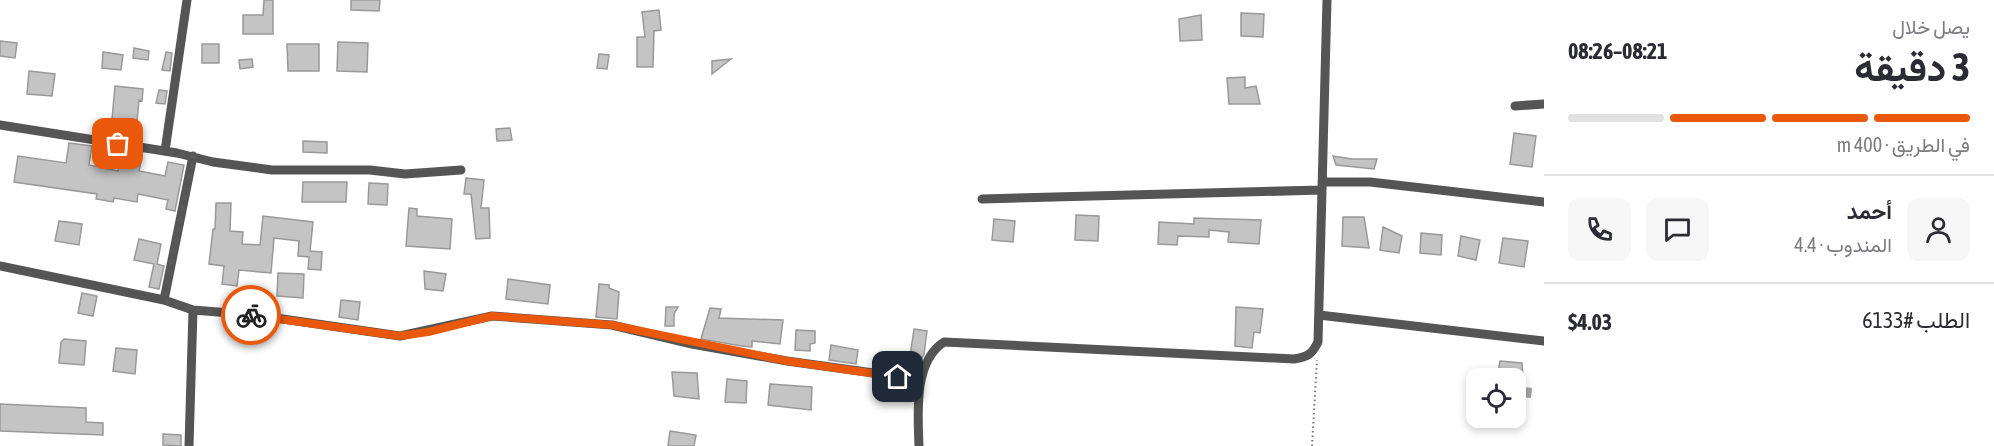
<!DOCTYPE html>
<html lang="ar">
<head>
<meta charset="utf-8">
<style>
  :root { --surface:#fff; --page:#f7f7f7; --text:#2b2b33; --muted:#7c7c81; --line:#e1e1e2; --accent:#ea580c }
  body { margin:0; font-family:"Asap Condensed",Vazirmatn,sans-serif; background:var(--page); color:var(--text); direction:rtl; height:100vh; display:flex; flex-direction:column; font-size:22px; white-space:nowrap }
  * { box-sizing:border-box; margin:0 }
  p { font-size:20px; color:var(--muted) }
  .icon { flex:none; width:33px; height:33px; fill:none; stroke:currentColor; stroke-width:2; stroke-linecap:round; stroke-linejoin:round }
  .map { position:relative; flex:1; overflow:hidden; direction:ltr }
  .side { display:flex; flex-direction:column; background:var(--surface); width:450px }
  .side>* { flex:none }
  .buttons { position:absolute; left:1466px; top:368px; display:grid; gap:12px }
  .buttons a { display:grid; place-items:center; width:60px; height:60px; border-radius:12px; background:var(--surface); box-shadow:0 3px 9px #0003; font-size:30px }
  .pin { position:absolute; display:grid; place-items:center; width:51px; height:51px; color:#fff; margin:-26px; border-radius:12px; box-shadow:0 3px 9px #0006 }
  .courier { position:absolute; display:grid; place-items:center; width:60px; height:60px; margin:-30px; border:4px solid #ea580c; border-radius:50%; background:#fff; color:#222; box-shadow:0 2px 8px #0007 }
  .headline em { font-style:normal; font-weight:700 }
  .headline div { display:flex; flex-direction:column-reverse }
  .headline { display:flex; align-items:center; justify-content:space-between; height:102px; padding:0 24px }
  h1 { font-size:39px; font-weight:700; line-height:45px }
  .bar { display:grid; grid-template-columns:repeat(4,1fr); gap:9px 6px; align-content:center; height:72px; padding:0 24px }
  .bar i { height:8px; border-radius:4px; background:var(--line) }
  .bar .current { background:var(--accent) }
  .bar p { grid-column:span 4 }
  .line { display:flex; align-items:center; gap:15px; padding:0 24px; border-top:2px solid var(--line) }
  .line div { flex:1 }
  .round { display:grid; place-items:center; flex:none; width:63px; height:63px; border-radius:12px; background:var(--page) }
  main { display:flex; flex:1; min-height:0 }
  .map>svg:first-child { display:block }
  .water { fill:#a3a3a3 }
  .building { fill:#c4c4c4; stroke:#999; stroke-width:1.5 }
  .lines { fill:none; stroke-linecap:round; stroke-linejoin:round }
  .path { stroke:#777; stroke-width:2; stroke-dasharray:1.5 3; stroke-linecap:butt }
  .street { stroke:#555; stroke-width:9 }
  .done { stroke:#595959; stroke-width:6; stroke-dasharray:0 10.8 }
  .route { stroke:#ea580c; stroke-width:8 }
</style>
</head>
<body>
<main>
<section class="side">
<div class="headline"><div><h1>3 دقيقة</h1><p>يصل خلال</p></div><em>08:21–08:26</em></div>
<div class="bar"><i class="current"></i><i class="current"></i><i class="current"></i><i></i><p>في الطريق · 400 m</p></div>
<div class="line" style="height:108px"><a class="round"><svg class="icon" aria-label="person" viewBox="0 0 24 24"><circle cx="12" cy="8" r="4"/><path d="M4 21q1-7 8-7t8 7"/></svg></a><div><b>أحمد</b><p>المندوب · 4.4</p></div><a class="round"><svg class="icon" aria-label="chat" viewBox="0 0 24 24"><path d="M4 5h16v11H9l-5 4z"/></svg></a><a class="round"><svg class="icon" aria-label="phone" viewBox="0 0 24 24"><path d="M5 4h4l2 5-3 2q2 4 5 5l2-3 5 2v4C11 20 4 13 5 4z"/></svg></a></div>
<div class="line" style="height:78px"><div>الطلب #6133</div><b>$4.03</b></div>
</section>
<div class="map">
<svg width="1544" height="446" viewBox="0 0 1544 446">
  <rect width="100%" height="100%" fill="#fff"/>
  <path class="water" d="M1515,386L1532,388L1531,398L1515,397Z"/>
  <path class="building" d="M264,0H273V34H243V15H263Z
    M351,0H380L379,11L351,10Z
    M659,10L661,30L654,31L653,67H637V37H645L642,12Z
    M1241,13L1264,14L1263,37L1241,36Z
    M1201,15L1202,40L1180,41L1179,19Z
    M0,41L17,43L15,58L0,56Z
    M338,42L368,43L367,72L337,71Z
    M202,44H219V63H202Z
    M287,44H319V71H288Z
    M134,48L149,51L148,60L133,58Z
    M103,52L123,55L121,70L102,68Z
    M166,52L172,53L170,71L162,70Z
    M599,54L609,55L607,69L597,68Z
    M252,59L253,67L240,69L239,60Z
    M731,59L712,74V61Z
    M29,71L55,74L52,96L27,94Z
    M1245,77V88L1256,86L1260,104H1229L1227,78Z
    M115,86L143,89L142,101L139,100L136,132L111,130Z
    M159,90L167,91L165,104L156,103Z
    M510,128L512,140L497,141L496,129Z
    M1514,133L1536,136L1532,167L1510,164Z
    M303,141L327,142V153L303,152Z
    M69,143L92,146L89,165L118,171L120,158L141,162L139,171L165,176L168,162L184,165L175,211L166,209L168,200L138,194L137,202L114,198L113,202L96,199L97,194L14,182L18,156L66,163Z
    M1333,156L1352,159H1377L1374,169L1336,165Z
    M466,178L484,180L481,208H489L490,238L476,239L471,194H464Z
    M303,182H347L346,202H302Z
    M369,183L388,184L387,205L368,204Z
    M216,203H231L230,231L243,232L242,244L260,245L263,216L313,222L310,251L322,252L321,270L308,269L309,257L298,256L299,241L274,238L271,273L239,270L237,286L222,284L224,266L209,264L213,229H215Z
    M409,208L417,209V216L452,219L450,249L406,246Z
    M1076,215L1099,216L1098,241L1075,240Z
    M1343,217H1364L1369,248L1342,246Z
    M1194,218L1261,220L1259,244L1228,242L1229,232L1209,230V237L1178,236L1177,245L1158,244L1159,222L1194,224Z
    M994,219L1015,221L1013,242L992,240Z
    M59,221L82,224L79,245L55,241Z
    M1383,227L1402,236L1399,253L1380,250Z
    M1421,233L1442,235L1441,255L1420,253Z
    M1461,236L1480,240L1476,260L1458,256Z
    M1503,238L1528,241L1524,267L1499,263Z
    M139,239L161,244L157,264L164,266L159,289L149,287L154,264L134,260Z
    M424,271L446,274L443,291L425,289Z
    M278,273L304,274L303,298L277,296Z
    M508,279L550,285L548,304L506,299Z
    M599,284L609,285V288L619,292L617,319L596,317Z
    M82,293L97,296L93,316L78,313Z
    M341,300L360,302L358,320L339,317Z
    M666,307H678L674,314V326H665Z
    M1236,307L1263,309L1260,333L1254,332L1252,348L1235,346Z
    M710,308L721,309L719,318L783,320L780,344L752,341V347L741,346L701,339Z
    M914,329L927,331L924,354L916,372L908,370Z
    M796,330L815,331V343L810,344V351L795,350Z
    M64,339L86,341L84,365L59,363L61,342Z
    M831,345L858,350L856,364L829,360Z
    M116,348L137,350L135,374L113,371Z
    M1500,361L1522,363L1523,378H1497Z
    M672,372L697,373L699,399L674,396Z
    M727,379L747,381L746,403L725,402Z
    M770,384L812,387L811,410L768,405Z
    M0,404L86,408V422L103,423V435L0,431Z
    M670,431L696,435L694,446H668Z
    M163,434L181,435V446L163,445Z"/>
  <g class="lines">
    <path class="path" d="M1312,446L1317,360"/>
    <path class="street" d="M1515,106L1544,104
      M0,125L177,153L213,162L272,170H370L405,174L461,170
      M165,151L187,0
      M1322,182H1370L1544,202
      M982,199L1322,190
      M0,266L164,300
      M193,310L255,315L400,336L492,316L612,325L692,344L787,361L888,375L920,382
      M1319,315L1544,341
      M189,446L193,310L164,300L193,156
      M919,446C918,414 913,362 944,342L1294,359C1308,357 1312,354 1318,342L1327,0"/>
  </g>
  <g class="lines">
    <path class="done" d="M118,144L193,156L164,300L193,310L251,315"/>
    <path class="route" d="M251,315L400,336L428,332L492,316L612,325L787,361L898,377"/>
  </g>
</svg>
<div class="buttons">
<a><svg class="icon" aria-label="locate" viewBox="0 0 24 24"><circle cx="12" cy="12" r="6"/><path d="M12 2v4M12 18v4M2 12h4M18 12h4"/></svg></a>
</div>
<div class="pin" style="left:118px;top:144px;background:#ea580c"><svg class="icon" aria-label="bag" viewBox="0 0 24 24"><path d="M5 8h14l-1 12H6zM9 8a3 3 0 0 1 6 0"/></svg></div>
<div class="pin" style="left:898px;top:377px;background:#1f2937"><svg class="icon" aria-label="home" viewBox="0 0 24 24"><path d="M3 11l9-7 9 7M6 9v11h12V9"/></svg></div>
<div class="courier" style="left:251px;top:315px"><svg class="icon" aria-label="bike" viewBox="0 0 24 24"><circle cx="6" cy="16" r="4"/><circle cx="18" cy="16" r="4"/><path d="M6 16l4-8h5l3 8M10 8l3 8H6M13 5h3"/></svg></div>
</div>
</main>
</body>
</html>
